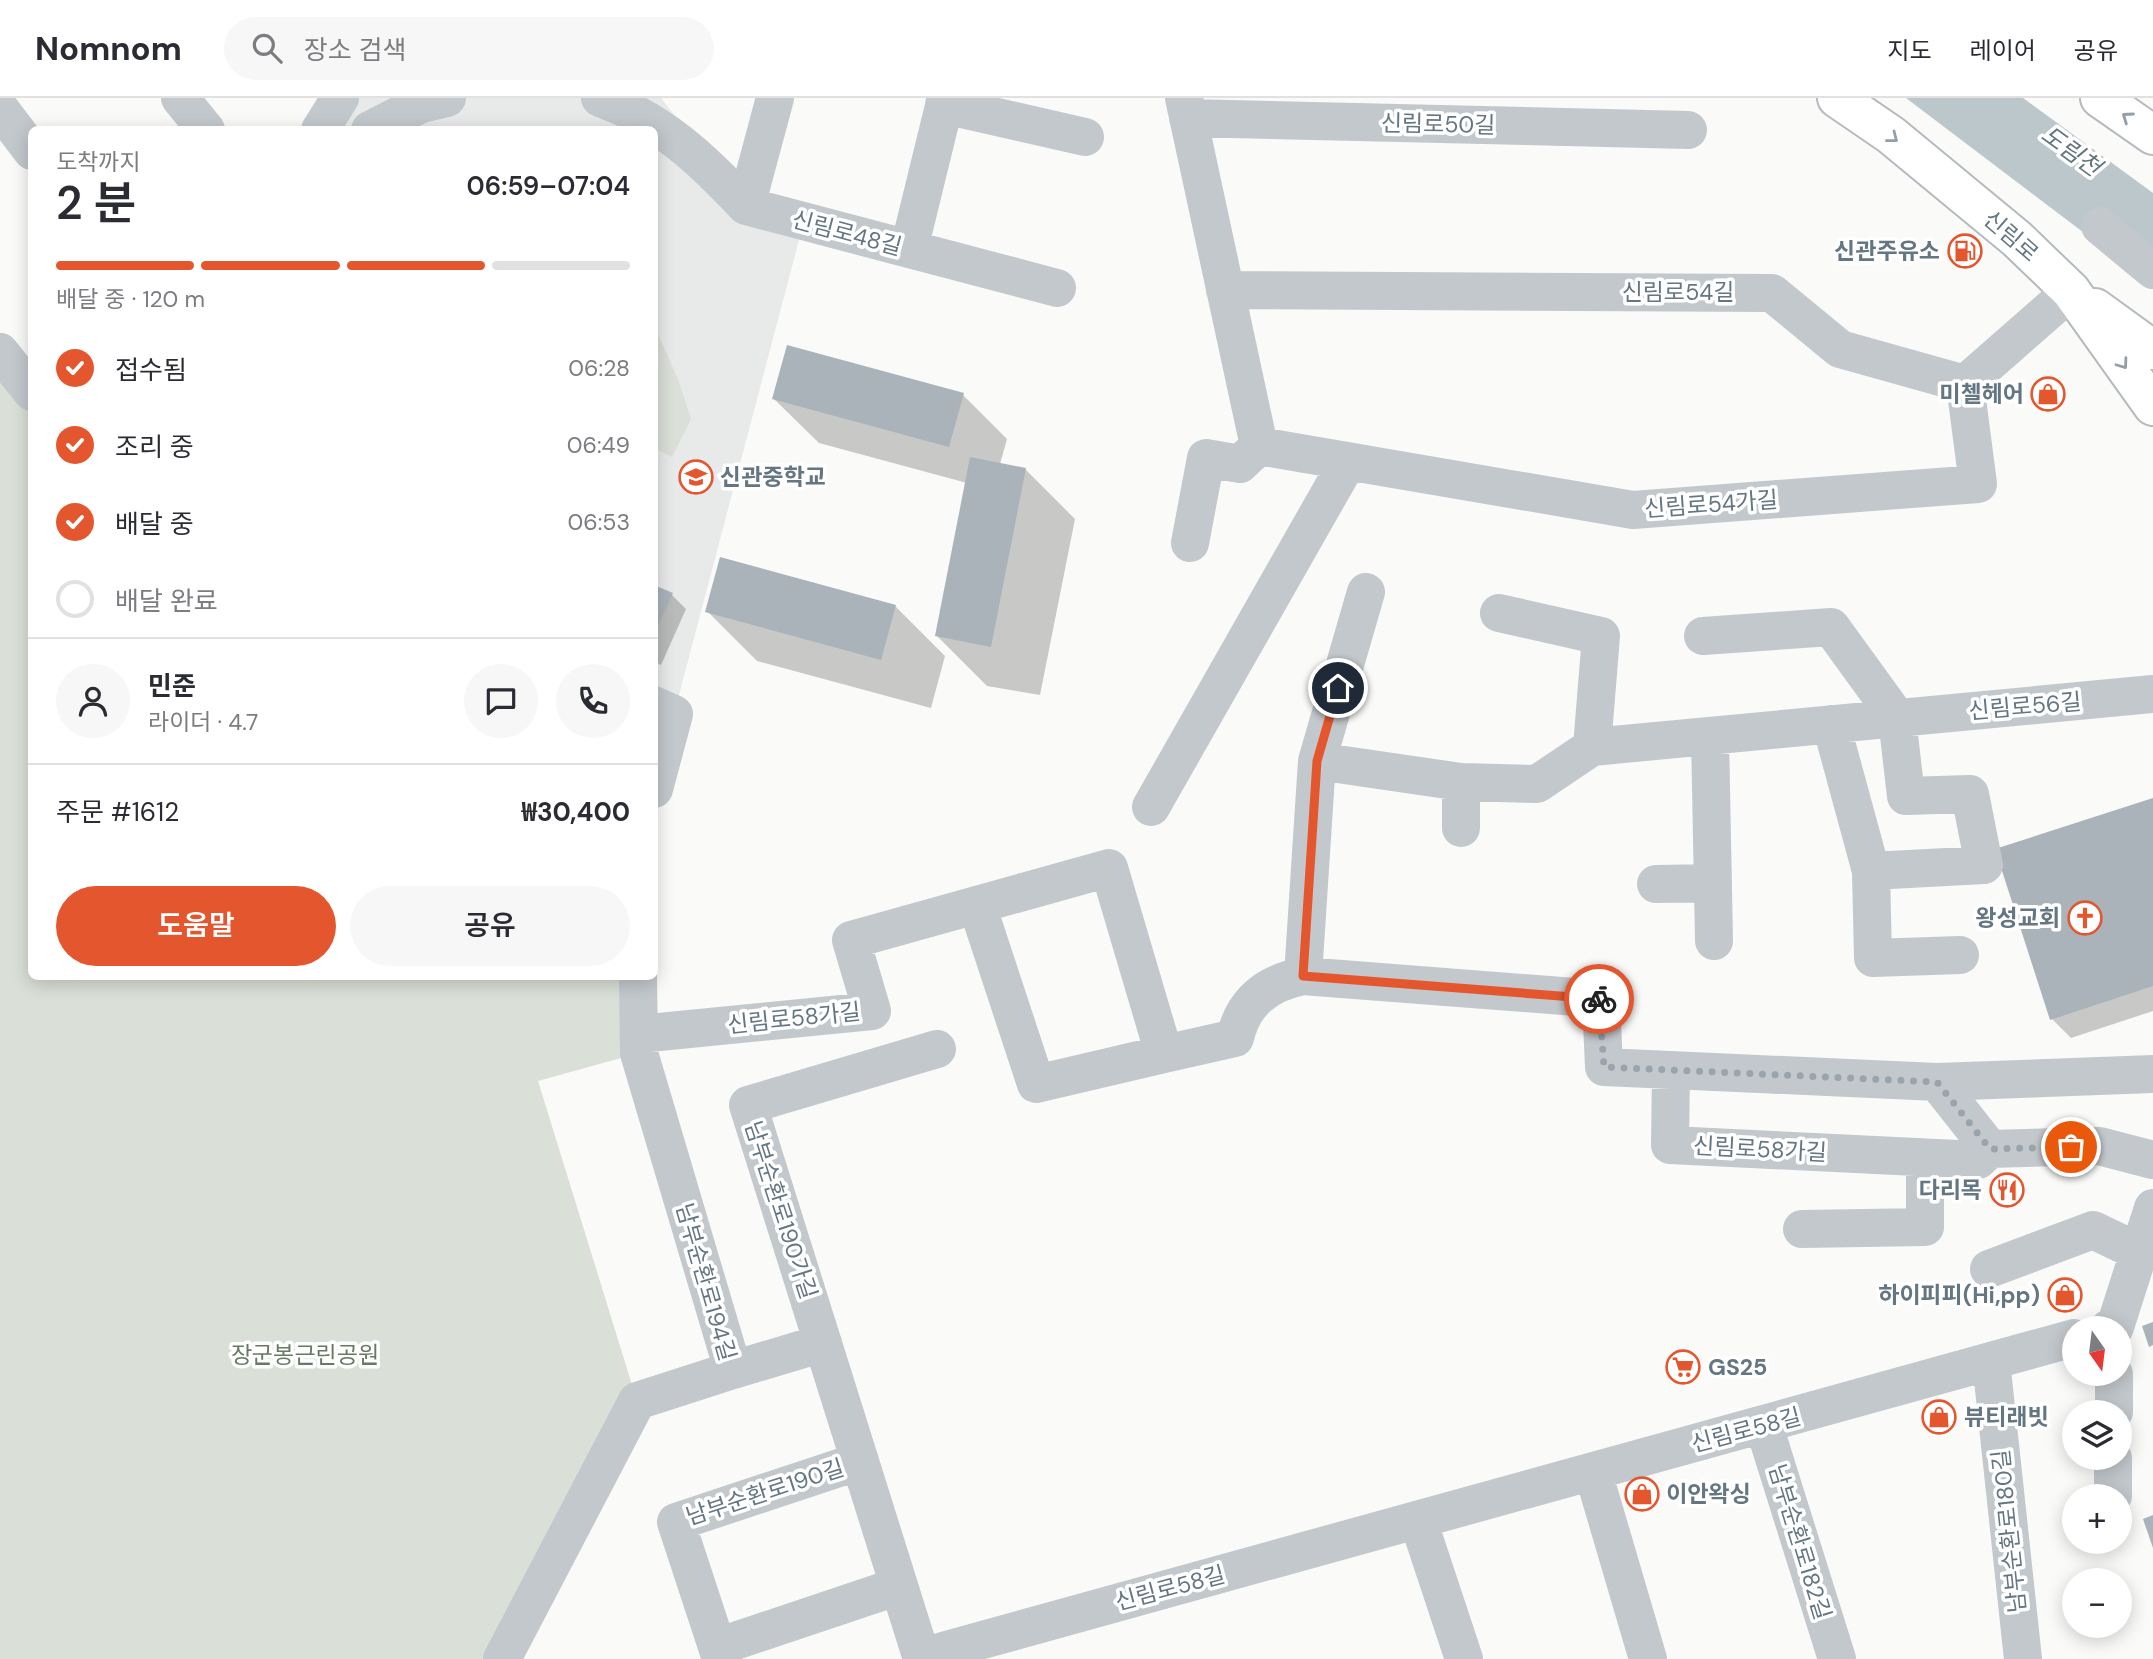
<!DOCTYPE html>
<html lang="ko">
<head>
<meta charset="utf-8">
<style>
  :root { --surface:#fff; --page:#f7f7f7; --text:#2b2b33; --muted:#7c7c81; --line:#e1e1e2; --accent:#e4572e }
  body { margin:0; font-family:"DM Sans","Noto Sans KR",sans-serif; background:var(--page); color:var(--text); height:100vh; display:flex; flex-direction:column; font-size:26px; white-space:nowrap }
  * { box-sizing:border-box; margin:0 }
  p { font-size:23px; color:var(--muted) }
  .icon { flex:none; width:38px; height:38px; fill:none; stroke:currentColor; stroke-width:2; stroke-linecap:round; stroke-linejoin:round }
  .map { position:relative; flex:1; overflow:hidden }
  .drawer { position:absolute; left:28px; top:28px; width:630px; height:854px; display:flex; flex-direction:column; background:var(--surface); border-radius:10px; box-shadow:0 4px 18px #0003 }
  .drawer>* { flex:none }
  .needle { width:46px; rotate:166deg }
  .fabs { position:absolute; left:2062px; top:1218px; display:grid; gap:14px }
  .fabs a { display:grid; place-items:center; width:70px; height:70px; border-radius:50%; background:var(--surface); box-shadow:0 4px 18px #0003; font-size:35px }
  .pin { position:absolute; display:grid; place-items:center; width:60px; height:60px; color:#fff; margin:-30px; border:4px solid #fff; border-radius:50%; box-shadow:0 2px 7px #0007 }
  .courier { position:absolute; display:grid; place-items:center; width:70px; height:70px; margin:-35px; border:5px solid #e4572e; border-radius:50%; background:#fff; color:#222; box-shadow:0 2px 9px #0007 }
  .summary em { font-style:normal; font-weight:600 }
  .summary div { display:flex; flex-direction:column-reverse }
  .summary { display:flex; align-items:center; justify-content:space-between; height:119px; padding:0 28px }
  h1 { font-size:46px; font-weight:600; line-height:52px }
  .bar { display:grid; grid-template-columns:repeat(4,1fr); gap:10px 7px; align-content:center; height:84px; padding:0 28px }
  .bar i { height:9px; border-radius:5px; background:var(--line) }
  .bar .current { background:var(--accent) }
  .bar p { grid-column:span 4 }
  .line { display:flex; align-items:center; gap:18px; padding:0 28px; border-top:2px solid var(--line) }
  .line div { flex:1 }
  .round { display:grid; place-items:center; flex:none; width:74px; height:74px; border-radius:37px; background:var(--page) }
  ol { padding:0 28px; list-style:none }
  li { display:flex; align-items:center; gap:21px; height:77px }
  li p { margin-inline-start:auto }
  li .icon { padding:7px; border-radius:50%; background:var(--accent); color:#fff; stroke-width:4 }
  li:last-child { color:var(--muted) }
  li i { width:38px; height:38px; border:4px solid var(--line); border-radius:50% }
  .action { display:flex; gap:14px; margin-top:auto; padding:14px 28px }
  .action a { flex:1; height:80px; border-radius:42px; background:var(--accent); color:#fff; font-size:28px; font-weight:600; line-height:80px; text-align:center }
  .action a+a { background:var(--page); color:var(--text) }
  header { display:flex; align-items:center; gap:42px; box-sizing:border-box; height:98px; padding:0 35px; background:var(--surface); border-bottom:2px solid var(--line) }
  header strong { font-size:33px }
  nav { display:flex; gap:38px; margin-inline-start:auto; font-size:24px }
  .search { width:490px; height:63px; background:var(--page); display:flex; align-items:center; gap:18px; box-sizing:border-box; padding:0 24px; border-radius:38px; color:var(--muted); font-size:26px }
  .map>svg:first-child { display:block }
  .built { fill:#e8e9e9 }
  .green { fill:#dadfd7 }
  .water { fill:#bbc7cb }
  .shadow { fill:#0003 }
  .building { fill:#aab3b9 }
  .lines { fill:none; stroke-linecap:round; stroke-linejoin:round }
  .major-casing { stroke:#b5babe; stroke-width:42 }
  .minor { stroke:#c3c8cc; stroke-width:38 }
  .major { stroke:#fff; stroke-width:38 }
  .oneway { stroke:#939fa8 }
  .done { stroke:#99a4ac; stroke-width:7; stroke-dasharray:0 12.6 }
  .route { stroke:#e4572e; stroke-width:9 }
  .labels { text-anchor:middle; stroke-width:7; stroke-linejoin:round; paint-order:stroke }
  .street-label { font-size:23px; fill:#657683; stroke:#fff }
  .poi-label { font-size:23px; font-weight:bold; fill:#657683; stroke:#fff; text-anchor:end }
  .park-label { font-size:23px; fill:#687a64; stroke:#fff }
  .water-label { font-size:24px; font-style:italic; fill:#60757c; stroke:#fff }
</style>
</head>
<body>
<header>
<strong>Nomnom</strong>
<div class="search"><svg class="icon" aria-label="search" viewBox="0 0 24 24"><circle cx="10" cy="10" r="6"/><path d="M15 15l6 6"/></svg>장소 검색</div>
<nav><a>지도</a><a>레이어</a><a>공유</a></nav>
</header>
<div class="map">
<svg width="2153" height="1561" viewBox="0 0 2153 1561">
  <rect width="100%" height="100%" fill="#fafaf8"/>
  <path class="built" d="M340,0H661L746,108L804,123L674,616L654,607V32H320Z"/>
  <path class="green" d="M655,230L678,281L691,321L672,359L655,350Z
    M0,254L31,294L32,878L638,879L639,955L538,983L637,1303L502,1561H0Z"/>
  <path class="water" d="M1906,0H2023L2153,95V187Z"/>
  <path class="shadow" d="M963,297L1007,341L1000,366L1025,371L1075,421L1040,597L987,588L937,538L967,385L819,345L774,301Z
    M654,489L672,497L686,511L661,567L654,564Z
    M895,508L945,558L931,610L757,563L707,513Z
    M2153,701V913L2071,940L2052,921Z"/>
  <path class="building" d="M787,247L964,295L949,349L772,301Z
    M970,359L1026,370L991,549L935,538Z
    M720,459L896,507L881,562L705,514Z
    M654,487L673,495L654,537Z
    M2153,700V888L2050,922L1995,751Z
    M2153,1224V1247L2149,1249L2142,1228Z
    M2153,1417V1450L2143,1421Z"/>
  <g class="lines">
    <defs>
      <path id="major" d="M1837,0L1891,37L2017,141L2071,193L2153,308
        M2100,0L2153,37
        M2095,210L2153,252"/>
    </defs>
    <use href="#major" class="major-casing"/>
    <path class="minor" d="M180,0L206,32
      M600,0C661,22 703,62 746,108
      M775,0L746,108L1057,190
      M1184,0L1259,348
      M944,7L1085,39
      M0,11L32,53
      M1188,20L1688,32
      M320,32L340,0
      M370,32L421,6L447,0
      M2100,128L2153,172
      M909,151L946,0
      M1225,192L1772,195L1840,251L1965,286L2071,193
      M0,254L32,294
      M1259,348L1633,412L1978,386L1965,286
      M1190,445L1206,360L1240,366L1259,348
      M1499,515L1601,538L1592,649
      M1703,538L1831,529L1897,620L1906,698L1970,696L1984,767L1871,773
      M654,607L674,616L654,691
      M1831,626L1871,773L1873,860L1960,857
      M1710,638L1714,843
      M1317,663L1366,494
      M1151,709L1348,363
      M1461,730V684
      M1656,786L1713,785
      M977,807L1036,986L1164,956
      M1303,878L1317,663L1461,684L1537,686L1592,649L2153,596
      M639,936L872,913L851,842L1109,770L1164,956L1235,940C1243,904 1267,885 1303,878L1601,901L1604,969L1937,984L1990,1051L2099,1048L2153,1062
      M1671,972L1670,1047L1978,1062L1990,1051
      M1937,984L2153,976
      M1802,1131L1925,1129V1060
      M1989,1171L2093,1132L2139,1154
      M2109,1230L2115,1229L2153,1110
      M1991,1263L2023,1561
      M733,1272L823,1245
      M2114,1314V1276
      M1764,1328L1837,1561
      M1593,1374L1648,1561
      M2113,1398V1360
      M1418,1422L1464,1561
      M717,1549L899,1488
      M921,1559L2074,1240
      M502,1561L637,1303L733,1272L639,955L638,878
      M721,1561L676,1424L860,1363
      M922,1561L748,1007L937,951"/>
    <use href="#major" class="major"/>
  </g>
  <defs><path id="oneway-chevron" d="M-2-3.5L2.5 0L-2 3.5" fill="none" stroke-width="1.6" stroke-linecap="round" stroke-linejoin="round" transform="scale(1.75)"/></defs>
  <g class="oneway">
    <use href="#oneway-chevron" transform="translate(2127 19) rotate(-145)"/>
    <use href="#oneway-chevron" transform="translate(1893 40) rotate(38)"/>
    <use href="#oneway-chevron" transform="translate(2123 266) rotate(54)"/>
  </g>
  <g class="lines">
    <path class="done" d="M1599,901L1604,969L1937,984L1990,1051L2071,1049"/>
    <path class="route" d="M1338,590L1317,663L1303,878L1599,901"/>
  </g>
  <defs>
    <symbol id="fuel-ring" viewBox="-11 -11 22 22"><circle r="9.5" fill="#fff" stroke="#e4572e" stroke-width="1.5"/><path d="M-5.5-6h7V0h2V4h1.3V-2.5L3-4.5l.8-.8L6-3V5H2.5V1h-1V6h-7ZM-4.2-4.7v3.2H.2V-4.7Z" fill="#e4572e"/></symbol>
    <symbol id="shop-ring" viewBox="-11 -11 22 22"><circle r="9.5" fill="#fff" stroke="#e4572e" stroke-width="1.5"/><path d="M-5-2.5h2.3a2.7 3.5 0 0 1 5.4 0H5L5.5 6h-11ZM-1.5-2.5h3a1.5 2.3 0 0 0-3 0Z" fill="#e4572e"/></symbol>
    <symbol id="school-ring" viewBox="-11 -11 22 22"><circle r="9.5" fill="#fff" stroke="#e4572e" stroke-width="1.5"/><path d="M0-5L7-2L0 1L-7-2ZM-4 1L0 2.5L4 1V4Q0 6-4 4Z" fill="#e4572e"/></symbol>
    <symbol id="church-ring" viewBox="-11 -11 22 22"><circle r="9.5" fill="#fff" stroke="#e4572e" stroke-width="1.5"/><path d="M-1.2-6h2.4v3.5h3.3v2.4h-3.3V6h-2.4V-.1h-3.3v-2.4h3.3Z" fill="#e4572e"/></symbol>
    <symbol id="restaurant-ring" viewBox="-11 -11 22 22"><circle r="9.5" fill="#fff" stroke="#e4572e" stroke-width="1.5"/><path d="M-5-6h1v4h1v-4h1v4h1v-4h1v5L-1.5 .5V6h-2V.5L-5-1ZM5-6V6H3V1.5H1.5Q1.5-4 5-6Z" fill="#e4572e"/></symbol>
    <symbol id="supermarket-ring" viewBox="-11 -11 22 22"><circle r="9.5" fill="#fff" stroke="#e4572e" stroke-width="1.5"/><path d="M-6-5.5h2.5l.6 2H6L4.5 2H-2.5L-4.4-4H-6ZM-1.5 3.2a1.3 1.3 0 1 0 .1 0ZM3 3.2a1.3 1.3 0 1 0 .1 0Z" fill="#e4572e"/></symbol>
  </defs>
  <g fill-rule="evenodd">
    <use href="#fuel-ring" x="1946" y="134" width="38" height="38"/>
    <use href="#shop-ring" x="2029" y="277" width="38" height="38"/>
    <use href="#school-ring" x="677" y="360" width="38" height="38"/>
    <use href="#church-ring" x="2066" y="801" width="38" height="38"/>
    <use href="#restaurant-ring" x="1988" y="1073" width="38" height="38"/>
    <use href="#shop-ring" x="2046" y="1178" width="38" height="38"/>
    <use href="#supermarket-ring" x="1664" y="1250" width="38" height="38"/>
    <use href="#shop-ring" x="1920" y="1300" width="38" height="38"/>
    <use href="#shop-ring" x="1623" y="1377" width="38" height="38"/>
  </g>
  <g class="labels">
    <g class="street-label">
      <text transform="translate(1438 26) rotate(1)" y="8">신림로50길</text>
      <text transform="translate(847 135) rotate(15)" y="8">신림로48길</text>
      <text transform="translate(2011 138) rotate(41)" y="8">신림로</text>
      <text x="1678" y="202">신림로54길</text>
      <text transform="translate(1711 406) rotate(-4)" y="8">신림로54가길</text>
      <text transform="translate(2025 608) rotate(-5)" y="8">신림로56길</text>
      <text transform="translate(794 920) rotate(-6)" y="8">신림로58가길</text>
      <text transform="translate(1760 1051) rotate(3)" y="8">신림로58가길</text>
      <text transform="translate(781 1112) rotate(72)" y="8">남부순환로190가길</text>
      <text transform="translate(706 1184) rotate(74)" y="8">남부순환로194길</text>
      <text transform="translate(1746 1332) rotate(-15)" y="8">신림로58길</text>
      <text transform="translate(765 1394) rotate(-18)" y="8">남부순환로190길</text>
      <text transform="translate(2009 1433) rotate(-96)" y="8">남부순환로180길</text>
      <text transform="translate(1800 1444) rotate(73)" y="8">남부순환로182길</text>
      <text transform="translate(1170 1490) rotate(-15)" y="8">신림로58길</text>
    </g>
    <g class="poi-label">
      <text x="1940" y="161">신관주유소</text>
      <text x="2024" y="304">미첼헤어</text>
      <text x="720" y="387" text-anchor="start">신관중학교</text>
      <text x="2060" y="828">왕성교회</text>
      <text x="1982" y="1100">다리목</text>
      <text x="2040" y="1205">하이피피(Hi,pp)</text>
      <text x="1708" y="1277" text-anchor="start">GS25</text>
      <text x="1964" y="1327" text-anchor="start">뷰티래빗</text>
      <text x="1666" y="1404" text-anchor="start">이안왁싱</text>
    </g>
    <g class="park-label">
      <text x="305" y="1265">장군봉근린공원</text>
    </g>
    <g class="water-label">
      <text transform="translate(2071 53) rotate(36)" y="8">도림천</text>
    </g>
  </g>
</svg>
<div class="fabs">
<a><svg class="needle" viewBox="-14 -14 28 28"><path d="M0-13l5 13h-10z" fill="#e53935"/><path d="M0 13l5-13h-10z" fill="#7c7c81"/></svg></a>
<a><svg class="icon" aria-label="layers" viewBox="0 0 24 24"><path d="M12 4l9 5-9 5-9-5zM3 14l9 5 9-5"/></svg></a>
<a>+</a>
<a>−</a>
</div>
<div class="pin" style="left:2071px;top:1049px;background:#ea580c"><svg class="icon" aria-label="bag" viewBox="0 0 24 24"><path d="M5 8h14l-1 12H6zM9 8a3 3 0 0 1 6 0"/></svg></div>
<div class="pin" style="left:1338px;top:590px;background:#1f2937"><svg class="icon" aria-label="home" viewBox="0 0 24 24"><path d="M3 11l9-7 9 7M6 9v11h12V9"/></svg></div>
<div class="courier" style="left:1599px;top:901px"><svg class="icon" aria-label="bike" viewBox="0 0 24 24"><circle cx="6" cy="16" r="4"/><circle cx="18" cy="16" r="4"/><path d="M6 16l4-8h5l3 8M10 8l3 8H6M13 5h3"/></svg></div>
<section class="drawer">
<div class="summary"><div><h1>2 분</h1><p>도착까지</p></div><em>06:59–07:04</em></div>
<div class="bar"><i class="current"></i><i class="current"></i><i class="current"></i><i></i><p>배달 중 · 120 m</p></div>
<ol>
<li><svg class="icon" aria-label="check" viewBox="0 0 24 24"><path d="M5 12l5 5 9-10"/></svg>접수됨<p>06:28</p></li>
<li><svg class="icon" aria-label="check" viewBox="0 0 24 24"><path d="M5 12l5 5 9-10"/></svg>조리 중<p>06:49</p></li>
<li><svg class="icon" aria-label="check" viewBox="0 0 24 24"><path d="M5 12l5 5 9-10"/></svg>배달 중<p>06:53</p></li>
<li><i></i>배달 완료</li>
</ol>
<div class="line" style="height:126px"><a class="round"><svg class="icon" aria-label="person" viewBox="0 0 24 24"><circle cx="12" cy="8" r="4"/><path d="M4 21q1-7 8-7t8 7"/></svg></a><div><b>민준</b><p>라이더 · 4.7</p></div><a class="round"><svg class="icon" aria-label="chat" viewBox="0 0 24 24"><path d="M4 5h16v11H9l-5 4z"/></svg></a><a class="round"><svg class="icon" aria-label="phone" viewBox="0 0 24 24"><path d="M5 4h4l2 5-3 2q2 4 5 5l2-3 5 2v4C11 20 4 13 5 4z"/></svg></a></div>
<div class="line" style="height:91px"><div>주문 #1612</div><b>₩30,400</b></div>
<div class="action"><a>도움말</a><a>공유</a></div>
</section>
</div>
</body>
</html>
